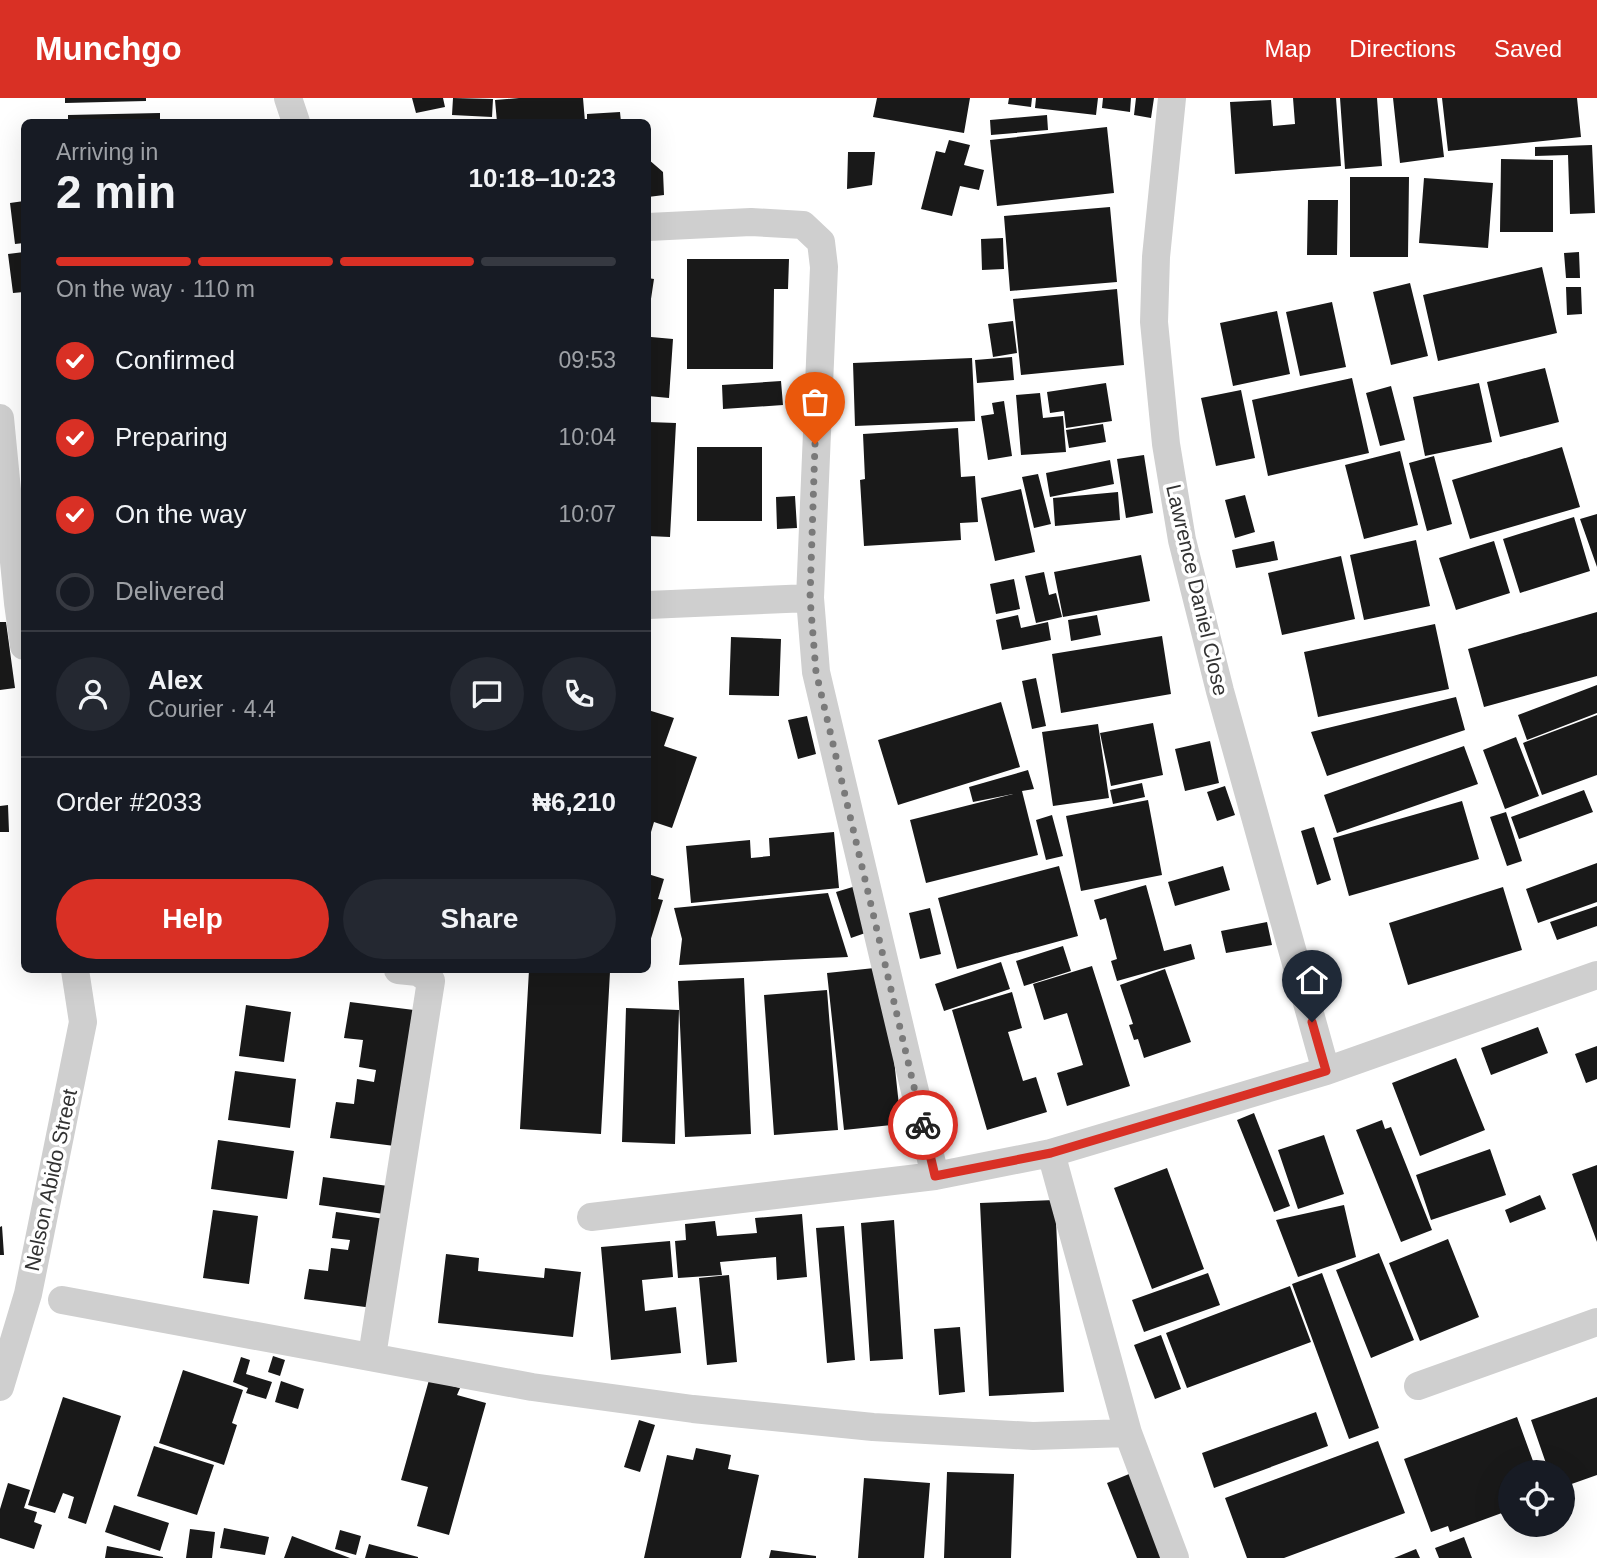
<!DOCTYPE html>
<html lang="en">
<head>
<meta charset="utf-8">
<style>
  :root { --surface:#171b24; --page:#242831; --text:#f1f3f6; --muted:#9ea1a6; --line:#363941; --accent:#d93025 }
  body { margin:0; font-family:Arial,sans-serif; background:var(--page); color:var(--text); height:100vh; display:flex; flex-direction:column; font-size:26px; white-space:nowrap }
  * { box-sizing:border-box; margin:0 }
  p { font-size:23px; color:var(--muted) }
  .icon { flex:none; width:38px; height:38px; fill:none; stroke:currentColor; stroke-width:2; stroke-linecap:round; stroke-linejoin:round }
  .map { position:relative; flex:1; overflow:hidden }
  .sheet { position:absolute; left:21px; top:21px; width:630px; height:854px; display:flex; flex-direction:column; background:var(--surface); border-radius:10px; box-shadow:0 7px 28px #0002 }
  .sheet>* { flex:none }
  .buttons { position:absolute; left:1498px; top:1362px; display:grid; gap:14px }
  .buttons a { display:grid; place-items:center; width:77px; height:77px; border-radius:50%; background:var(--surface); box-shadow:0 7px 28px #0002; font-size:35px }
  .pin { position:absolute; display:grid; place-items:center; width:60px; height:60px; color:#fff; margin:-72px -30px; border-radius:50% 50% 50% 0; rotate:-45deg; box-shadow:0 0 7px #0007 }
  .pin .icon { rotate:45deg }
  .courier { position:absolute; display:grid; place-items:center; width:70px; height:70px; margin:-35px; border:5px solid #d93025; border-radius:50%; background:#fff; color:#222; box-shadow:0 2px 9px #0007 }
  .overview em { font-style:normal; font-weight:700 }
  .overview div { display:flex; flex-direction:column-reverse }
  .overview { display:flex; align-items:center; justify-content:space-between; height:119px; padding:0 35px }
  h1 { font-size:46px; font-weight:700; line-height:52px }
  .bar { display:grid; grid-template-columns:repeat(4,1fr); gap:10px 7px; align-content:center; height:84px; padding:0 35px }
  .bar i { height:9px; border-radius:5px; background:var(--line) }
  .bar .selected { background:var(--accent) }
  .bar p { grid-column:span 4 }
  .line { display:flex; align-items:center; gap:18px; padding:0 35px; border-top:2px solid var(--line) }
  .line div { flex:1 }
  .round { display:grid; place-items:center; flex:none; width:74px; height:74px; border-radius:37px; background:var(--page) }
  ol { padding:0 35px; list-style:none }
  li { display:flex; align-items:center; gap:21px; height:77px }
  li p { margin-inline-start:auto }
  li .icon { padding:7px; border-radius:50%; background:var(--accent); color:#fff; stroke-width:4 }
  li:last-child { color:var(--muted) }
  li i { width:38px; height:38px; border:4px solid var(--line); border-radius:50% }
  .button { display:flex; gap:14px; margin-top:auto; padding:14px 35px }
  .button a { flex:1; height:80px; border-radius:42px; background:var(--accent); color:#fff; font-size:28px; font-weight:700; line-height:80px; text-align:center }
  .button a+a { background:var(--page); color:var(--text) }
  header { display:flex; align-items:center; gap:42px; box-sizing:border-box; height:98px; padding:0 35px; background:var(--accent); color:#fff }
  header strong { font-size:33px }
  nav { display:flex; gap:38px; margin-inline-start:auto; font-size:24px }
  .map>svg:first-child { display:block }
  .building { fill:#191919 }
  .lines { fill:none; stroke-linecap:round; stroke-linejoin:round }
  .street { stroke:#cfcfcf; stroke-width:28 }
  .done { stroke:#7a7a7a; stroke-width:7; stroke-dasharray:0 12.6 }
  .route { stroke:#d93025; stroke-width:9 }
  .labels { text-anchor:middle; stroke-width:7; stroke-linejoin:round; paint-order:stroke }
  .street-label { font-size:21px; fill:#323232; stroke:#fff }
</style>
</head>
<body>
<header>
<strong>Munchgo</strong>
<nav><a>Map</a><a>Directions</a><a>Saved</a></nav>
</header>
<div class="map">
<svg width="1597" height="1460" viewBox="0 0 1597 1460">
  <rect width="100%" height="100%" fill="#fff"/>
  <path class="building" d="M65,0H146V3L65,5Z
    M412,0H443L445,9L416,15Z
    M453,0L493,1L492,19L452,17Z
    M519,0H583L585,24H497L495,2Z
    M877,0H970L964,35L873,19Z
    M1009,0H1032L1031,9L1008,6Z
    M1036,0H1098L1096,17L1035,10Z
    M1103,0H1131L1130,14L1102,10Z
    M1136,0H1154L1151,20L1134,17Z
    M1293,0H1336L1341,68L1235,76L1230,4L1271,2L1273,28L1295,26Z
    M1340,0H1377L1382,68L1345,71Z
    M1393,0H1437L1444,59L1400,65Z
    M1442,0H1577L1581,39L1448,53Z
    M620,14L621,24H587V16Z
    M160,15V24H68V17Z
    M1047,17L1048,32L991,37L990,22Z
    M433,21V24H401V22Z
    M1107,29L1114,95L997,108L990,42Z
    M949,42L970,47L964,67L984,72L979,92L960,88L952,118L921,111L936,53L945,55Z
    M1592,47L1595,115L1570,116L1568,57L1535,58V49Z
    M848,54H875L872,87L847,91Z
    M648,61L663,74L664,97L648,99Z
    M1501,61L1553,62V134H1500Z
    M1350,79H1409L1408,159H1350Z
    M1424,80L1493,85L1488,150L1419,145Z
    M1308,102H1338L1337,157H1307Z
    M24,103V145L15,146L10,105Z
    M1110,109L1117,184L1010,193L1004,118Z
    M1003,140L1004,171L982,172L981,141Z
    M24,154V194L13,195L8,156Z
    M1579,154L1580,180H1566L1564,155Z
    M687,161H789L788,191H774L773,271H687Z
    M1542,169L1557,235L1438,263L1423,197Z
    M648,180L654,181L649,214H648Z
    M1410,185L1428,258L1391,267L1373,194Z
    M1566,189H1581L1582,216L1567,217Z
    M1117,191L1124,267L1021,277L1013,201Z
    M1332,204L1346,269L1300,278L1286,214Z
    M1277,213L1290,276L1233,288L1220,225Z
    M1013,223L1017,255L993,259L988,226Z
    M651,239L673,241L669,300L648,298Z
    M1012,259L1014,282L977,285L975,262Z
    M972,260L975,323L855,328L853,265Z
    M1545,270L1559,324L1500,339L1487,284Z
    M1352,280L1369,355L1268,378L1252,302Z
    M781,283L783,307L723,311L722,287Z
    M1106,285L1112,323L1066,330L1064,313L1050,315L1047,294Z
    M1479,285L1492,344L1425,358L1413,299Z
    M1391,288L1405,342L1380,348L1366,295Z
    M1241,292L1255,360L1216,368L1201,300Z
    M1040,295L1043,320L1063,318L1066,354L1021,357L1016,297Z
    M1004,303L1012,358L988,362L981,318L994,316L992,305Z
    M648,324L676,325L670,439L648,438Z
    M1103,326L1106,344L1069,350L1066,332Z
    M958,330L961,379L975,378L978,424L960,425L961,442L864,448L860,382L865,381L863,336Z
    M697,349H762V423H697Z
    M1562,349L1580,409L1470,441L1452,382Z
    M1400,353L1418,427L1364,441L1345,367Z
    M1144,357L1153,415L1126,420L1117,361Z
    M1434,358L1452,426L1427,433L1409,365Z
    M1110,362L1114,386L1050,399L1046,375Z
    M1038,376L1051,426L1034,430L1022,379Z
    M1021,391L1035,454L995,463L981,400Z
    M1118,394L1120,422L1055,428L1053,400Z
    M1245,397L1255,434L1235,440L1225,402Z
    M795,398L797,430L777,431L776,399Z
    M1597,416V469L1580,421Z
    M1574,419L1590,473L1520,495L1503,441Z
    M1416,442L1430,508L1364,522L1350,457Z
    M1274,443L1278,462L1236,470L1232,452Z
    M1494,443L1510,495L1456,512L1439,460Z
    M1141,457L1150,503L1063,519L1054,474Z
    M1341,458L1355,521L1282,537L1268,475Z
    M1044,474L1049,497L1056,495L1062,519L1036,525L1025,478Z
    M1014,481L1020,511L996,516L990,486Z
    M1597,514V578L1484,609L1468,551Z
    M1018,517L1021,530L1048,524L1051,542L1002,552L996,522Z
    M1097,517L1101,537L1071,543L1068,522Z
    M0,524H6L15,590L0,592Z
    M1435,526L1449,591L1318,619L1304,554Z
    M1162,538L1171,596L1061,615L1052,556Z
    M731,539L781,541L779,598L729,597Z
    M1036,580L1046,628L1032,631L1022,583Z
    M1597,587V615L1527,642L1518,617Z
    M1456,599L1465,632L1327,678L1311,634Z
    M1001,604L1020,669L898,707L878,642Z
    M648,612L674,620L664,648L697,659L672,730L654,724L648,744Z
    M1597,617V677L1542,697L1523,645Z
    M807,618L816,656L798,661L788,622Z
    M1153,625L1163,677L1111,688L1100,635Z
    M1098,626L1109,700L1053,708L1042,634Z
    M1516,639L1539,698L1505,711L1483,652Z
    M1210,643L1219,685L1185,693L1175,651Z
    M1464,648L1478,686L1337,735L1324,697Z
    M1028,672L1034,691L1022,693L1038,757L926,785L910,722L1013,696L973,704L969,689Z
    M1142,685L1145,699L1113,706L1110,692Z
    M1225,688L1235,717L1217,723L1207,694Z
    M1584,692L1593,714L1519,741L1511,719Z
    M1148,702L1162,777L1081,793L1066,718Z
    M1462,703L1479,761L1349,798L1333,740Z
    M8,707L9,734H0V708Z
    M1506,714L1522,763L1507,768L1490,719Z
    M1052,717L1063,758L1046,762L1036,722Z
    M1314,729L1331,782L1317,787L1301,733Z
    M834,734L839,790L691,805L686,748L750,742L751,760L770,758L769,740Z
    M1597,765V804L1538,825L1526,791Z
    M1059,768L1078,838L957,871L938,800Z
    M1223,768L1230,792L1175,808L1168,784Z
    M648,776L664,781L658,801L663,802L648,850Z
    M1146,787L1164,853L1191,846L1195,861L1117,883L1111,863L1117,861L1106,820L1100,822L1094,802Z
    M856,788L871,833L851,840L836,794Z
    M1503,789L1522,852L1408,887L1389,825Z
    M828,795L848,859L679,867L682,841L674,810Z
    M1597,808V828L1557,842L1550,824Z
    M930,810L941,856L920,861L909,815Z
    M1267,824L1272,847L1226,855L1221,833Z
    M1063,848L1071,873L1024,888L1016,863Z
    M1001,864L1010,891L944,913L935,886Z
    M1092,868L1130,988L1067,1008L1057,975L1083,967L1067,915L1044,922L1033,886Z
    M884,869L901,1026L844,1032L827,875Z
    M1165,871L1191,944L1144,960L1138,941L1134,942L1129,927L1133,926L1120,887Z
    M529,872L610,874L601,1036L520,1031Z
    M744,880L751,1036L685,1039L678,883Z
    M827,892L838,1032L774,1037L764,897Z
    M1012,894L1022,930L1008,934L1023,983L1036,979L1047,1014L987,1032L952,912Z
    M350,904L414,912L395,1048L330,1040L336,1004L354,1006L357,981L374,984L376,972L359,969L363,942L344,940Z
    M246,907L291,914L284,964L239,958Z
    M626,910L679,912L675,1046L622,1044Z
    M1538,929L1548,955L1491,977L1481,950Z
    M1597,948V981L1586,985L1575,956Z
    M1456,960L1485,1032L1420,1058L1392,985Z
    M235,973L296,981L290,1030L228,1022Z
    M1254,1015L1290,1108L1274,1114L1237,1022Z
    M1382,1022L1385,1031L1391,1029L1432,1132L1401,1144L1356,1032Z
    M1324,1037L1344,1096L1298,1111L1278,1052Z
    M218,1042L294,1053L287,1101L211,1091Z
    M1490,1051L1506,1097L1431,1122L1416,1077Z
    M1597,1067V1144L1572,1076Z
    M1167,1070L1204,1171L1152,1191L1114,1090Z
    M323,1079L388,1088L384,1116L319,1107Z
    M1540,1097L1546,1111L1510,1125L1505,1112Z
    M1055,1102L1064,1294L989,1298L980,1105Z
    M1344,1107L1356,1159L1298,1179L1276,1122Z
    M213,1112L258,1118L249,1186L203,1180Z
    M336,1114L385,1121L373,1210L304,1201L309,1171L328,1173L331,1150L348,1152L350,1142L332,1140Z
    M802,1116L807,1179L777,1182L776,1159L720,1164L722,1177L678,1180L675,1143L686,1142L685,1126L715,1123L717,1138L757,1135L755,1120Z
    M894,1122L903,1261L870,1263L861,1125Z
    M2,1128L4,1157H0V1129Z
    M844,1128L855,1262L827,1265L816,1130Z
    M1448,1141L1479,1219L1420,1243L1389,1165Z
    M670,1143L673,1179L642,1182L645,1213L676,1209L681,1255L611,1262L601,1149Z
    M1379,1155L1414,1242L1371,1260L1336,1172Z
    M446,1156L479,1160L478,1173L544,1180L545,1170L581,1174L573,1239L438,1225Z
    M1208,1175L1220,1207L1144,1234L1132,1202Z
    M1322,1175L1379,1330L1349,1341L1292,1186Z
    M729,1177L737,1264L707,1267L699,1180Z
    M1290,1188L1311,1244L1187,1290L1166,1235Z
    M960,1229L965,1294L939,1297L934,1231Z
    M1161,1237L1181,1291L1155,1301L1134,1247Z
    M273,1258L285,1262L280,1278L268,1274Z
    M241,1259L250,1262L246,1276L272,1284L266,1301L246,1295L248,1290L233,1284Z
    M183,1272L243,1292L232,1325L237,1327L224,1367L159,1345Z
    M429,1282L460,1290L457,1297L486,1305L449,1437L417,1428L428,1389L401,1382Z
    M281,1283L304,1291L298,1311L275,1304Z
    M63,1299L121,1318L86,1426L68,1420L74,1399L63,1395L55,1415L28,1407Z
    M1597,1299V1377L1563,1389V1374H1549L1531,1322Z
    M1316,1314L1328,1348L1214,1390L1202,1355Z
    M1517,1319L1537,1374H1510V1412L1450,1434L1448,1428L1431,1434L1404,1361Z
    M639,1322L655,1327L640,1374L624,1369Z
    M1378,1343L1405,1415L1284,1460H1247L1225,1400Z
    M154,1348L214,1367L197,1417L137,1398Z
    M696,1350L731,1357L728,1371L759,1377L741,1460H644L667,1357L693,1362Z
    M947,1374L1014,1376L1011,1460H944Z
    M1134,1374L1168,1460H1137L1107,1385Z
    M864,1380L930,1385L924,1460H858Z
    M8,1385L30,1392L24,1410L37,1414L34,1424L42,1427L34,1451L0,1440V1411Z
    M114,1407L169,1425L160,1453L105,1434Z
    M224,1430L269,1439L265,1457L220,1450Z
    M190,1431L215,1434L212,1460H186Z
    M340,1432L361,1438L356,1457L335,1451Z
    M292,1438L350,1460H284Z
    M1464,1439L1472,1460H1439L1435,1450Z
    M369,1446L418,1459V1460H365Z
    M107,1448L163,1459V1460H105Z
    M1416,1451L1420,1460H1394Z
    M771,1452L816,1458V1460H769Z"/>
  <g class="lines">
    <path class="street" d="M288,0L296,24
      M1172,0L1156,159L1154,224L1166,346L1182,442L1220,593L1326,973
      M648,129L751,124L803,127L821,144L824,169L810,500L816,574L935,1078
      M0,320L18,505L24,548
      M648,507L810,500
      M591,1119L935,1078L1051,1055
      M62,1202L532,1289L693,1311L873,1329L1033,1338L1128,1335
      M372,1258L431,883L418,874L398,872
      M1418,1288L1597,1224
      M0,1289L28,1196L83,924L75,872
      M1175,1460L1128,1335L1051,1055L1326,973L1597,877"/>
  </g>
  <g class="lines">
    <path class="done" d="M815,346L810,500L816,574L923,1027"/>
    <path class="route" d="M923,1027L935,1078L1051,1055L1326,973L1312,924"/>
  </g>
  <g class="labels">
    <g class="street-label">
      <text transform="translate(1197 492) rotate(77)" y="7">Lawrence Daniel Close</text>
      <text transform="translate(51 1082) rotate(-78)" y="7">Nelson Abido Street</text>
    </g>
  </g>
</svg>
<div class="buttons">
<a><svg class="icon" aria-label="locate" viewBox="0 0 24 24"><circle cx="12" cy="12" r="6"/><path d="M12 2v4M12 18v4M2 12h4M18 12h4"/></svg></a>
</div>
<div class="pin" style="left:815px;top:346px;background:#ea580c"><svg class="icon" aria-label="bag" viewBox="0 0 24 24"><path d="M5 8h14l-1 12H6zM9 8a3 3 0 0 1 6 0"/></svg></div>
<div class="pin" style="left:1312px;top:924px;background:#1f2937"><svg class="icon" aria-label="home" viewBox="0 0 24 24"><path d="M3 11l9-7 9 7M6 9v11h12V9"/></svg></div>
<div class="courier" style="left:923px;top:1027px"><svg class="icon" aria-label="bike" viewBox="0 0 24 24"><circle cx="6" cy="16" r="4"/><circle cx="18" cy="16" r="4"/><path d="M6 16l4-8h5l3 8M10 8l3 8H6M13 5h3"/></svg></div>
<section class="sheet">
<div class="overview"><div><h1>2 min</h1><p>Arriving in</p></div><em>10:18–10:23</em></div>
<div class="bar"><i class="selected"></i><i class="selected"></i><i class="selected"></i><i></i><p>On the way · 110 m</p></div>
<ol>
<li><svg class="icon" aria-label="check" viewBox="0 0 24 24"><path d="M5 12l5 5 9-10"/></svg>Confirmed<p>09:53</p></li>
<li><svg class="icon" aria-label="check" viewBox="0 0 24 24"><path d="M5 12l5 5 9-10"/></svg>Preparing<p>10:04</p></li>
<li><svg class="icon" aria-label="check" viewBox="0 0 24 24"><path d="M5 12l5 5 9-10"/></svg>On the way<p>10:07</p></li>
<li><i></i>Delivered</li>
</ol>
<div class="line" style="height:126px"><a class="round"><svg class="icon" aria-label="person" viewBox="0 0 24 24"><circle cx="12" cy="8" r="4"/><path d="M4 21q1-7 8-7t8 7"/></svg></a><div><b>Alex</b><p>Courier · 4.4</p></div><a class="round"><svg class="icon" aria-label="chat" viewBox="0 0 24 24"><path d="M4 5h16v11H9l-5 4z"/></svg></a><a class="round"><svg class="icon" aria-label="phone" viewBox="0 0 24 24"><path d="M5 4h4l2 5-3 2q2 4 5 5l2-3 5 2v4C11 20 4 13 5 4z"/></svg></a></div>
<div class="line" style="height:91px"><div>Order #2033</div><b>₦6,210</b></div>
<div class="button"><a>Help</a><a>Share</a></div>
</section>
</div>
</body>
</html>
